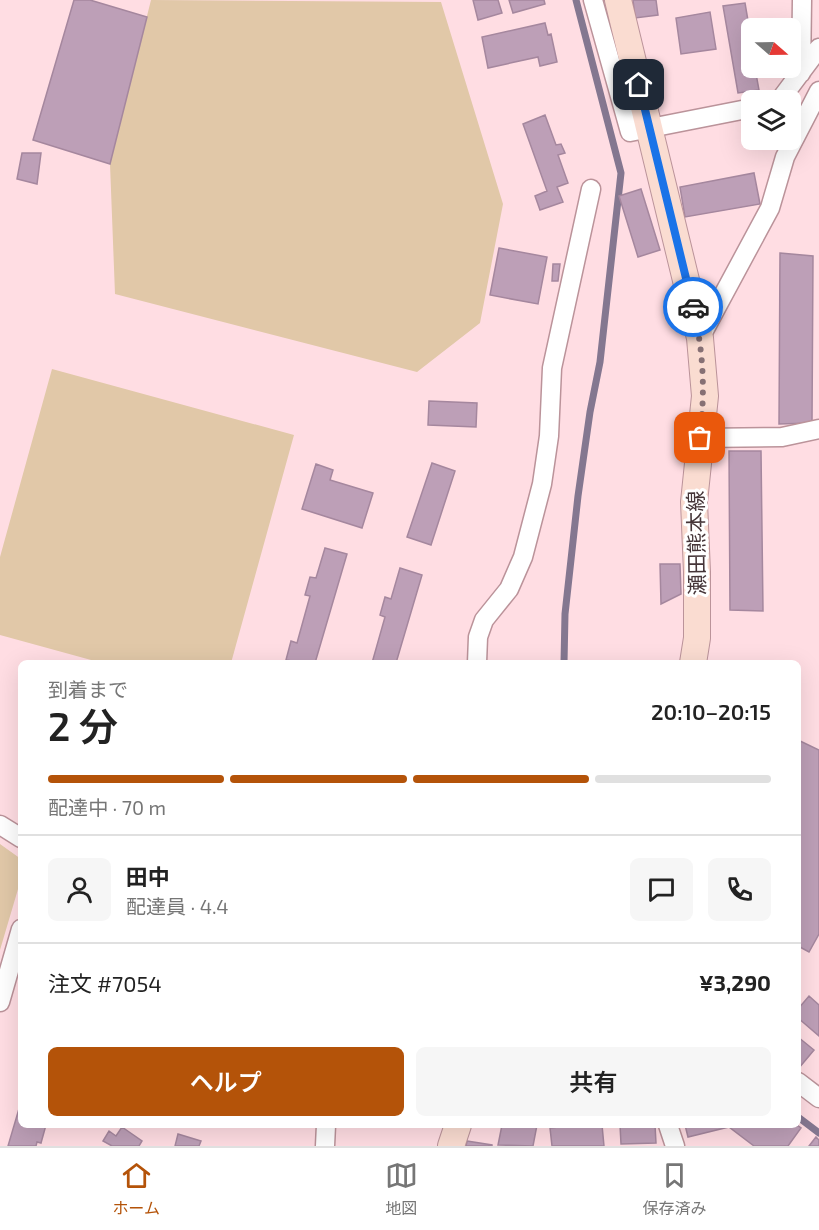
<!DOCTYPE html>
<html lang="ja">
<head>
<meta charset="utf-8">
<style>
  :root { --surface:#fff; --page:#f6f6f6; --text:#222; --muted:#767676; --line:#e0e0e0; --accent:#b45309 }
  body { margin:0; font-family:"Exo 2","Noto Sans JP",sans-serif; background:var(--page); color:var(--text); height:100vh; display:flex; flex-direction:column; font-size:22px; white-space:nowrap }
  * { box-sizing:border-box; margin:0 }
  p { font-size:20px; color:var(--muted) }
  .icon { flex:none; width:33px; height:33px; fill:none; stroke:currentColor; stroke-width:2; stroke-linecap:round; stroke-linejoin:round }
  .map { position:relative; flex:1; overflow:hidden }
  .drawer { position:absolute; left:18px; top:660px; width:783px; height:468px; display:flex; flex-direction:column; background:var(--surface); border-radius:9px; box-shadow:0 6px 24px #0002 }
  .drawer>* { flex:none }
  .needle { width:39px; rotate:110deg }
  .controls { position:absolute; left:741px; top:18px; display:grid; gap:12px }
  .controls a { display:grid; place-items:center; width:60px; height:60px; border-radius:9px; background:var(--surface); box-shadow:0 6px 24px #0002; font-size:30px }
  .pin { position:absolute; display:grid; place-items:center; width:51px; height:51px; color:#fff; margin:-26px; border-radius:12px; box-shadow:0 3px 9px #0006 }
  .courier { position:absolute; display:grid; place-items:center; width:60px; height:60px; margin:-30px; border:4px solid #1a73e8; border-radius:50%; background:#fff; color:#222; box-shadow:0 2px 8px #0007 }
  .summary em { font-style:normal; font-weight:600 }
  .summary div { display:flex; flex-direction:column-reverse }
  .summary { display:flex; align-items:center; justify-content:space-between; height:102px; padding:0 30px }
  h1 { font-size:39px; font-weight:600; line-height:45px }
  .bar { display:grid; grid-template-columns:repeat(4,1fr); gap:9px 6px; align-content:center; height:72px; padding:0 30px }
  .bar i { height:8px; border-radius:4px; background:var(--line) }
  .bar .active { background:var(--accent) }
  .bar p { grid-column:span 4 }
  .line { display:flex; align-items:center; gap:15px; padding:0 30px; border-top:2px solid var(--line) }
  .line div { flex:1 }
  .round { display:grid; place-items:center; flex:none; width:63px; height:63px; border-radius:9px; background:var(--page) }
  .action { display:flex; gap:12px; margin-top:auto; padding:12px 30px }
  .action a { flex:1; height:69px; border-radius:9px; background:var(--accent); color:#fff; font-size:24px; font-weight:600; line-height:69px; text-align:center }
  .action a+a { background:var(--page); color:var(--text) }
  .tab-bar { display:flex; justify-content:space-around; align-items:center; height:84px; border-top:2px solid var(--line); background:var(--surface); font-size:16px; color:var(--muted) }
  .tab-bar a { display:grid; justify-items:center; gap:3px }
  .tab-bar .active { color:var(--accent) }
  .map>svg:first-child { display:block }
  .green { fill:#e1c8a8 }
  .lines { fill:none; stroke-linecap:round; stroke-linejoin:round }
  .stream { stroke:#847790; stroke-width:7 }
  .building { fill:#bd9fb7; stroke:#a5879e; stroke-width:1.5 }
  .minor-casing { stroke:#bb939a; stroke-width:21 }
  .secondary-casing { stroke:#bb939a; stroke-width:28 }
  .minor { stroke:#fff; stroke-width:18 }
  .secondary { stroke:#fadcd1; stroke-width:26 }
  .done { stroke:#867074; stroke-width:6; stroke-dasharray:0 10.8 }
  .route { stroke:#1a73e8; stroke-width:8 }
  .labels { text-anchor:middle; stroke-width:6; stroke-linejoin:round; paint-order:stroke }
  .street-label { font-size:21px; fill:#453538; stroke:#fff }
</style>
</head>
<body>
<div class="map">
<svg width="819" height="1146" viewBox="0 0 819 1146">
  <rect width="100%" height="100%" fill="#ffdde3"/>
  <path class="green" d="M151,0L441,2L503,204L480,323L417,372L115,294L110,164Z
    M52,369L294,435L231,663H102L0,635V557Z
    M0,844L21,859V879L0,950Z"/>
  <g class="lines">
    <path class="stream" d="M564,663L565,614L578,496L590,412L600,362L621,173L576,0
      M798,1117L819,1133"/>
  </g>
  <path class="building" d="M74,0H90L147,17L110,164L33,140Z
    M473,0H498L502,13L478,20Z
    M509,0H544L545,4L513,13Z
    M633,0H656L658,15L635,18Z
    M745,3L752,44V68H755L759,90L738,93L723,6Z
    M710,12L716,49L681,54L676,18Z
    M545,23L548,35L551,34L557,62L540,66L538,57L488,68L482,37Z
    M545,115L556,145L561,144L565,153L558,155L568,183L557,187L563,202L540,210L535,196L547,191L523,124Z
    M22,153H41L37,184L17,179Z
    M754,173L760,204L685,217L680,187Z
    M641,189L660,250L638,257L619,196Z
    M499,248L547,257L538,304L490,295Z
    M780,253L813,256L812,423L779,424Z
    M553,264H560L558,281H552Z
    M429,401L477,403L476,427L428,425Z
    M729,451H761L763,611L730,610Z
    M432,463L455,471L431,545L407,537Z
    M316,464L333,470L330,480L373,493L362,528L302,509Z
    M325,548L347,554L315,663H291L292,661L286,660L291,641L297,643L310,596L305,595L310,577L316,578Z
    M660,564H680L681,594L661,604Z
    M400,568L422,575L396,663H372L385,617L380,615L385,597L391,599Z
    M798,740L819,750V934L809,952L798,946Z
    M809,996L819,1005V1036L798,1018V1009Z
    M798,1037L814,1050L799,1068L798,1067Z
    M21,1102V1125H46L41,1143L37,1142L36,1146H8Z
    M502,1125H537L533,1146L498,1145Z
    M577,1125H602L604,1146H552L550,1128Z
    M620,1125H655L656,1143L621,1144Z
    M685,1125H728L729,1127L688,1137Z
    M728,1125H797L801,1128L788,1146H754L729,1127Z
    M122,1127L142,1141L139,1146H112L103,1141L109,1131L116,1136Z
    M178,1134L201,1141L199,1146H175Z
    M816,1137L819,1140V1146H809Z
    M467,1141L492,1145V1146H466Z"/>
  <g class="lines">
    <defs>
      <path id="minor" d="M593,0L630,132L752,108
        M801,73L802,0
        M780,100L819,48
        M700,338L770,208L785,157L819,91
        M700,438L782,437L819,429
        M477,663L478,637L484,620L509,589L523,557L542,484L549,436L552,368L591,189
        M0,825L21,838
        M0,1002L21,929
        M798,1082L819,1098
        M668,1125L675,1146
        M325,1146L326,1125"/>
      <path id="secondary" d="M618,0L700,338L705,396L694,502L697,572V638L693,663
        M451,1146L458,1125"/>
    </defs>
    <use href="#minor" class="minor-casing"/>
    <use href="#secondary" class="secondary-casing"/>
    <use href="#minor" class="minor"/>
    <use href="#secondary" class="secondary"/>
  </g>
  <g class="lines">
    <path class="done" d="M693,307C704,354 705,390 700,438"/>
    <path class="route" d="M639,85L693,307"/>
  </g>
  <g class="labels">
    <g class="street-label">
      <text transform="translate(697 543) rotate(-91)" y="7">瀬田熊本線</text>
    </g>
  </g>
</svg>
<div class="controls">
<a><svg class="needle" viewBox="-14 -14 28 28"><path d="M0-13l5 13h-10z" fill="#e53935"/><path d="M0 13l5-13h-10z" fill="#767676"/></svg></a>
<a><svg class="icon" aria-label="layers" viewBox="0 0 24 24"><path d="M12 4l9 5-9 5-9-5zM3 14l9 5 9-5"/></svg></a>
</div>
<div class="pin" style="left:700px;top:438px;background:#ea580c"><svg class="icon" aria-label="bag" viewBox="0 0 24 24"><path d="M5 8h14l-1 12H6zM9 8a3 3 0 0 1 6 0"/></svg></div>
<div class="pin" style="left:639px;top:85px;background:#1f2937"><svg class="icon" aria-label="home" viewBox="0 0 24 24"><path d="M3 11l9-7 9 7M6 9v11h12V9"/></svg></div>
<div class="courier" style="left:693px;top:307px"><svg class="icon" aria-label="car" viewBox="0 0 24 24"><path d="M5 17H2v-5l4-1 3-4h7l3 4 3 1v5h-3M9 17h6M6 11h13"/><circle cx="7" cy="17" r="2"/><circle cx="17" cy="17" r="2"/></svg></div>
<section class="drawer">
<div class="summary"><div><h1>2 分</h1><p>到着まで</p></div><em>20:10–20:15</em></div>
<div class="bar"><i class="active"></i><i class="active"></i><i class="active"></i><i></i><p>配達中 · 70 m</p></div>
<div class="line" style="height:108px"><a class="round"><svg class="icon" aria-label="person" viewBox="0 0 24 24"><circle cx="12" cy="8" r="4"/><path d="M4 21q1-7 8-7t8 7"/></svg></a><div><b>田中</b><p>配達員 · 4.4</p></div><a class="round"><svg class="icon" aria-label="chat" viewBox="0 0 24 24"><path d="M4 5h16v11H9l-5 4z"/></svg></a><a class="round"><svg class="icon" aria-label="phone" viewBox="0 0 24 24"><path d="M5 4h4l2 5-3 2q2 4 5 5l2-3 5 2v4C11 20 4 13 5 4z"/></svg></a></div>
<div class="line" style="height:78px"><div>注文 #7054</div><b>¥3,290</b></div>
<div class="action"><a>ヘルプ</a><a>共有</a></div>
</section>
</div>
<nav class="tab-bar">
<a class="active"><svg class="icon" aria-label="home" viewBox="0 0 24 24"><path d="M3 11l9-7 9 7M6 9v11h12V9"/></svg>ホーム</a>
<a><svg class="icon" aria-label="map" viewBox="0 0 24 24"><path d="M3 6l6-2 6 2 6-2v14l-6 2-6-2-6 2zM9 4v14M15 6v14"/></svg>地図</a>
<a><svg class="icon" aria-label="saved" viewBox="0 0 24 24"><path d="M7 4h10v16l-5-4-5 4z"/></svg>保存済み</a>
</nav>
</body>
</html>
